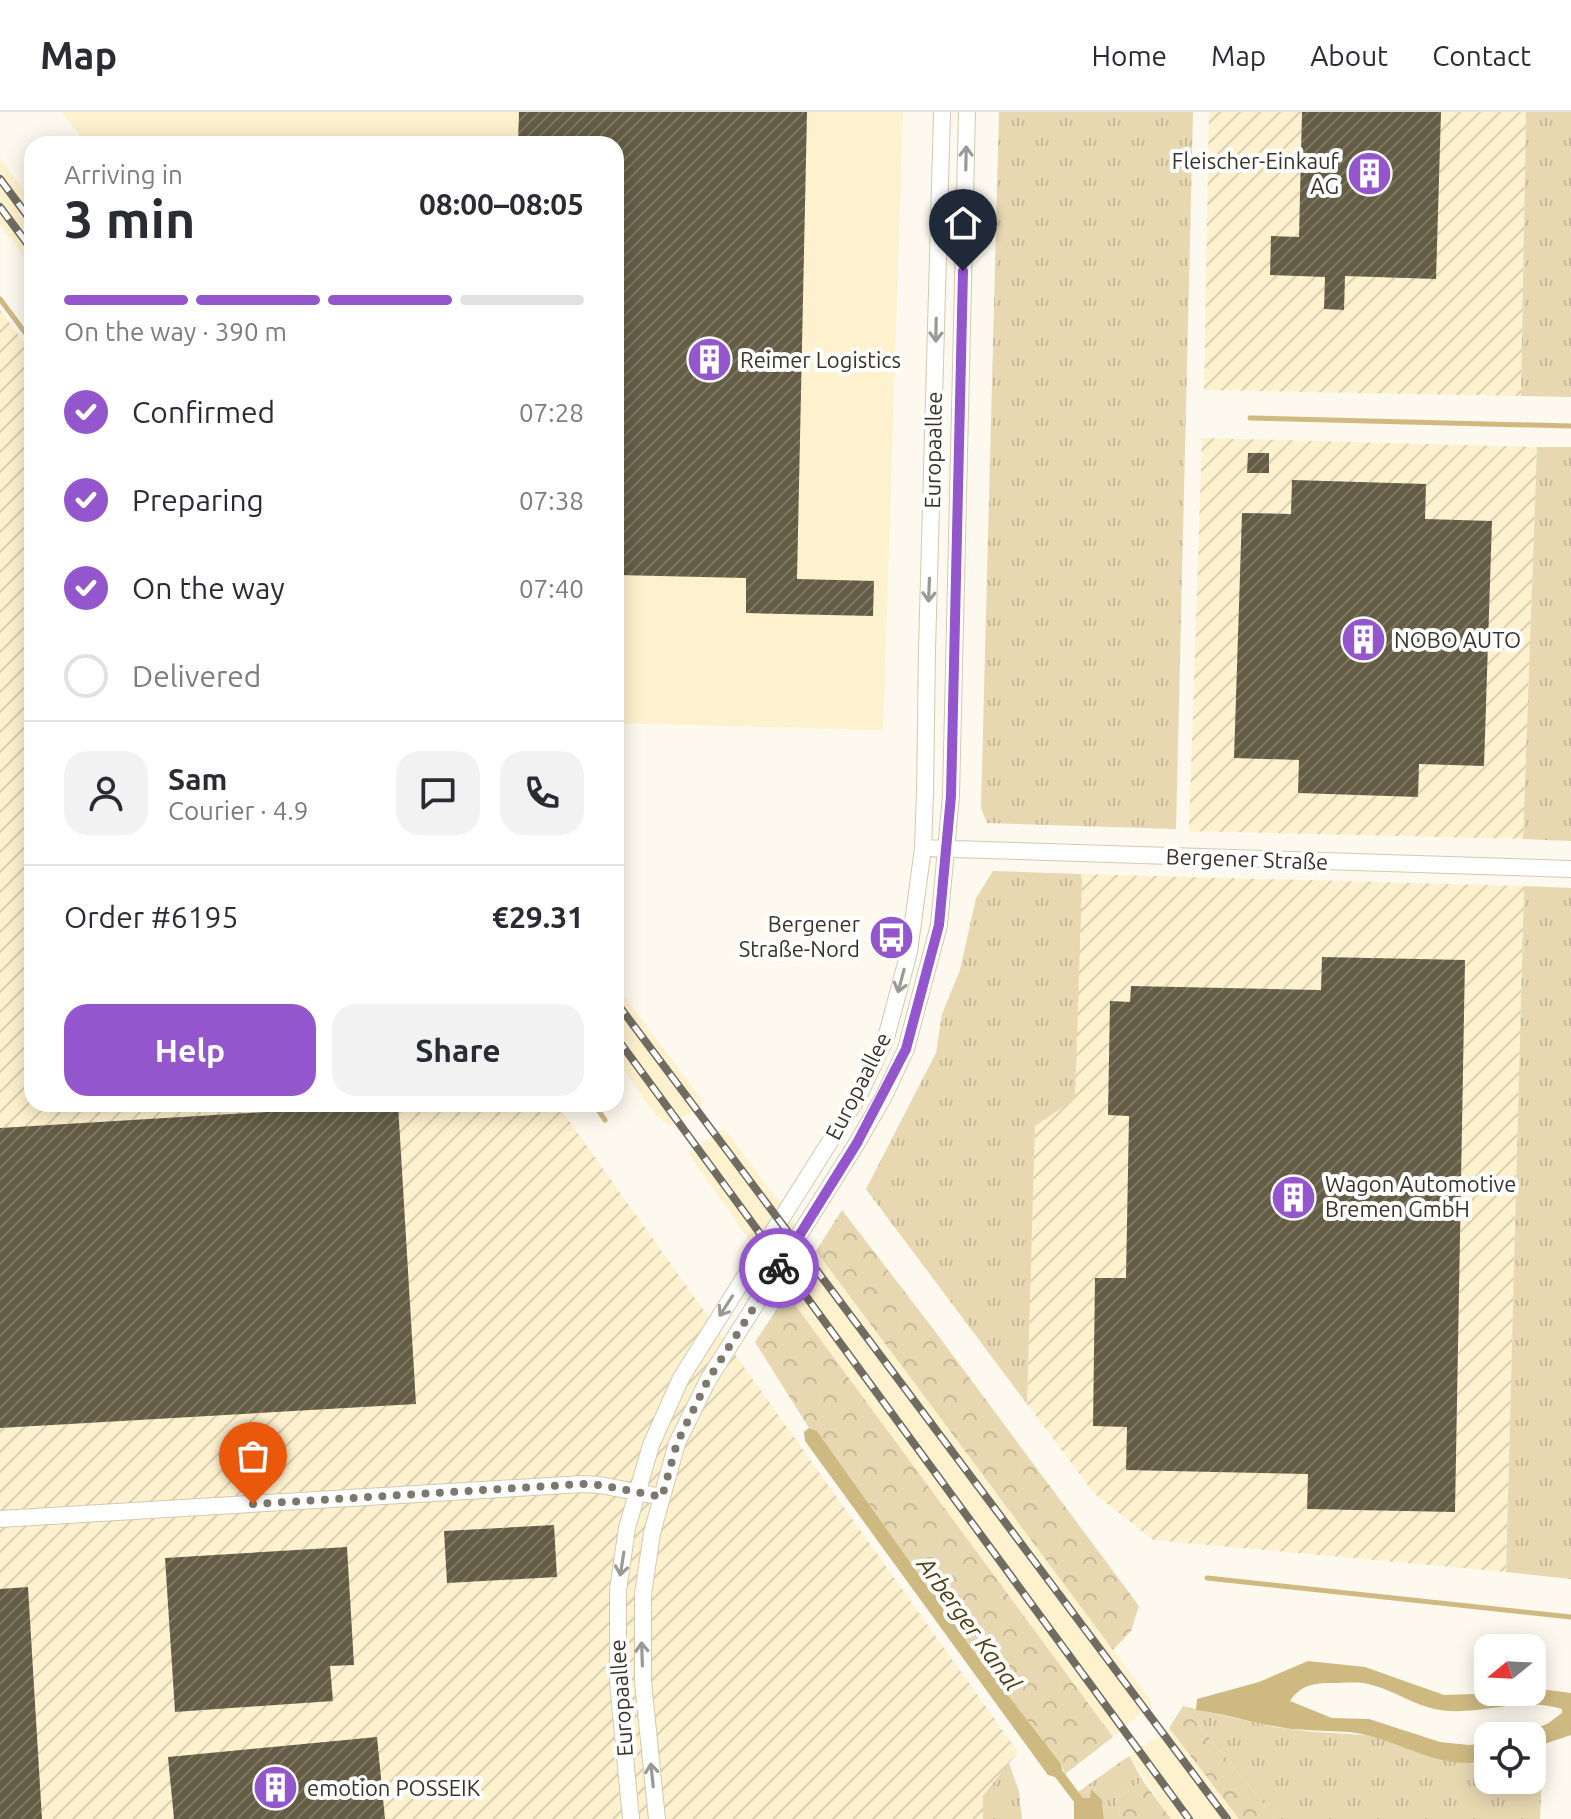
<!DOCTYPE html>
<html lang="en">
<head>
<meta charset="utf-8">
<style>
  :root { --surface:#fff; --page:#f2f2f3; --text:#2b2b33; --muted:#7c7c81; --line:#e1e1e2; --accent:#9456cd }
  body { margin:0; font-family:Ubuntu,sans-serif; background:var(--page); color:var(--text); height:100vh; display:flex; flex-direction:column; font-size:30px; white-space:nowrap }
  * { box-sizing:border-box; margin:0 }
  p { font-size:26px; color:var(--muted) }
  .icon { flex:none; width:44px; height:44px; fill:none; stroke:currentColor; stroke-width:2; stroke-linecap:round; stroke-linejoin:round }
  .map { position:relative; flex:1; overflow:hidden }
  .panel { position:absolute; left:24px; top:24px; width:600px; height:976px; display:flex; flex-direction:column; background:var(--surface); border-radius:24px; box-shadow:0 4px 20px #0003 }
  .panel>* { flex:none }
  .needle { width:52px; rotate:252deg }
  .fabs { position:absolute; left:1474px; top:1522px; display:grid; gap:16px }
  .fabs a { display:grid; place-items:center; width:72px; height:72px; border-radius:16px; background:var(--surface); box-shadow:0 4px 20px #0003; font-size:40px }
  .pin { position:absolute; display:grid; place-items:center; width:68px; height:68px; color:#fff; margin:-82px -34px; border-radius:50% 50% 50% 0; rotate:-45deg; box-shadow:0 0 8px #0007 }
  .pin .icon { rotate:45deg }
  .courier { position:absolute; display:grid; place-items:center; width:80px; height:80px; margin:-40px; border:6px solid #9456cd; border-radius:50%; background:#fff; color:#222; box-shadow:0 2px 10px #0007 }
  .head em { font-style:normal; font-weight:600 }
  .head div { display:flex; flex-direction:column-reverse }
  .head { display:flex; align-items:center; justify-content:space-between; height:136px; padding:0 40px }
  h1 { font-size:52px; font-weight:600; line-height:60px }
  .bar { display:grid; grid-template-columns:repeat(4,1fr); gap:12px 8px; align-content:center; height:96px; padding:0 40px }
  .bar i { height:10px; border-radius:6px; background:var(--line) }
  .bar .on { background:var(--accent) }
  .bar p { grid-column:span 4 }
  .line { display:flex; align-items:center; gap:20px; padding:0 40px; border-top:2px solid var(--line) }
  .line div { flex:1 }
  .round { display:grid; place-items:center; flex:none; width:84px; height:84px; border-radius:24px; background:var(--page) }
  ol { padding:0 40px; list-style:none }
  li { display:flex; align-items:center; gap:24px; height:88px }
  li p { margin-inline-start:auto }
  li .icon { padding:8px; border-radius:50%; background:var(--accent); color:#fff; stroke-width:4 }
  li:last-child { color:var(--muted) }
  li i { width:44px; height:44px; border:4px solid var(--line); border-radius:50% }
  .button { display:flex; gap:16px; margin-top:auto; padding:16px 40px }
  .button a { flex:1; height:92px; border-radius:24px; background:var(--accent); color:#fff; font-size:32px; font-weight:600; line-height:92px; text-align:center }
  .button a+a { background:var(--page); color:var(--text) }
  header { display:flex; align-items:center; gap:48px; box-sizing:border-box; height:112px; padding:0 40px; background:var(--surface); border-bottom:2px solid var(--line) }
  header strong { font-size:38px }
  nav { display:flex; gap:44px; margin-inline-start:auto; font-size:28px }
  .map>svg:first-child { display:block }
  .built { fill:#fef1ce }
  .industrial { fill:url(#industrial-furrows) }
  .grass { fill:url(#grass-tufts) }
  .forest { fill:url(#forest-crowns) }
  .water { fill:#ceb980 }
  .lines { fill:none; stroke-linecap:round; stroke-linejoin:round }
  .stream { stroke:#ceb980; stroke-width:5 }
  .building { fill:url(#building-hatch) }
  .minor-casing { stroke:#d3c9af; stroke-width:18 }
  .minor { stroke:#fff; stroke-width:16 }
  .rail-casing { stroke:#706c61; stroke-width:8 }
  .rail { stroke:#fff; stroke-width:5; stroke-dasharray:15; stroke-linecap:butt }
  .oneway { stroke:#9b9994 }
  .done { stroke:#7c786e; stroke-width:8; stroke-dasharray:0 14.4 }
  .route { stroke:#9456cd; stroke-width:10 }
  .labels { text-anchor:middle; stroke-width:8; stroke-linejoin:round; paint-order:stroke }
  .poi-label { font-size:22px; fill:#373329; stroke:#fff; text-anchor:start }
  .street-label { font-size:22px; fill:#373329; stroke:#fff }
  .water-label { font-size:24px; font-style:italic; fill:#504013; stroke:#fff }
</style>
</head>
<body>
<header>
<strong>Map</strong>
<nav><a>Home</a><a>Map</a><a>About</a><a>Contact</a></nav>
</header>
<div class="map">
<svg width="1571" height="1707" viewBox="0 0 1571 1707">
  <defs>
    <pattern id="industrial-furrows" width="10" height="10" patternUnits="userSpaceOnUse" patternTransform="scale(2)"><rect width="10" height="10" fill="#fef1ce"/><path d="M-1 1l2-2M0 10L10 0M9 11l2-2" fill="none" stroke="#dacfb1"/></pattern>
    <pattern id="grass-tufts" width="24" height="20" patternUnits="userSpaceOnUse" patternTransform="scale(2)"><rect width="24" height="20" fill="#e7d8b2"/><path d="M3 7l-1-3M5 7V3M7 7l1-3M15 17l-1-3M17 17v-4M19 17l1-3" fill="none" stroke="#c7ba99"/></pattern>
    <pattern id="forest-crowns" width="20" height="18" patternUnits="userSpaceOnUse" patternTransform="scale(2)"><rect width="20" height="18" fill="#e7d8b2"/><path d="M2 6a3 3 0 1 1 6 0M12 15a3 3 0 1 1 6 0" fill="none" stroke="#c7ba99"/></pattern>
    <pattern id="building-hatch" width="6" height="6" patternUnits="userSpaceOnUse" patternTransform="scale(2)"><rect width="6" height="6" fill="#655c45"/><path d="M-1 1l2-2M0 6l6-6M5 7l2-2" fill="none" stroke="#7c7664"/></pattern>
  </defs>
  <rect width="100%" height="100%" fill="#fdf9ee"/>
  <path class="built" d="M62,0H903L883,618L616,611V32H86Z
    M0,46L32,89V155L0,112Z
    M616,873L704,991L669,1014L655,1002L616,948Z
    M724,1016L1153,1591L1113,1625L787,1182L688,1041Z
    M1169,1616L1239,1707H1171L1129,1644Z"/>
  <path class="industrial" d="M1209,0H1526L1521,284L1204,278Z
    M0,198L32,241V992H557L1018,1640L983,1684V1707H0Z
    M1202,326L1537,335L1523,727L1189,719Z
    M1081,762L1524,774L1506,1460L1153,1428L1094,1381L1027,1292L1035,1014Z"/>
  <path class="grass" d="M999,0H1193L1176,717L987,711L981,696Z
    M1526,0H1571V285L1521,284Z
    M1537,335H1571V729L1523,727Z
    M993,759L1081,762L1082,768L1075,987L1035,1014L1027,1292L866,1077L936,941L942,902L960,858L976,786Z
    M1524,774L1571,776V1467L1506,1460Z
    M1183,1594L1274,1615L1314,1620L1367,1623L1473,1652L1488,1649V1668H1532V1636L1543,1632L1540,1707H1276Z
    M1129,1644L1143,1669L1116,1687L1121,1707H1104L1103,1693L1091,1678L1090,1686H1083L1078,1680Z
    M1009,1651L1019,1679L1022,1707H983V1684Z"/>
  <path class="forest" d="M842,1098L934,1218L1139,1494L1131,1519L1113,1538L816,1139Z
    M787,1182L1113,1625L1065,1662L1061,1652L964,1526L817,1319L809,1316L755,1230Z
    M1183,1594L1276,1707H1239L1169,1616Z
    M1143,1669L1171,1707H1121L1116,1687Z"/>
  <path class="water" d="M809,1316L817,1319L964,1526L1061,1652L1062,1658L1083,1686H1090L1091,1677L1102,1688L1104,1707H1074V1690L1055,1665L1048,1663L805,1329L804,1320Z
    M1308,1549L1365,1555L1444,1583L1532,1580V1576L1571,1581V1623L1532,1636V1624H1515L1547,1612L1562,1601V1597C1521,1584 1481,1604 1440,1598C1413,1594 1390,1575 1363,1571C1354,1570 1342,1571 1332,1571C1314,1571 1300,1573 1290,1589L1332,1606L1369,1607L1440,1630L1469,1633L1488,1631V1649C1443,1658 1412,1635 1370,1624C1347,1617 1311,1620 1285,1616C1255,1612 1223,1601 1196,1598L1197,1587L1259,1570Z"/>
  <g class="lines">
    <path class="stream" d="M0,187L32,230
      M1250,306L1571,314
      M594,992L605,1008
      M1207,1466L1571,1505"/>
  </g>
  <path class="building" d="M519,0H807L797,467L874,469L873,504L746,501V466L616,463V32H518Z
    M1302,0H1441L1436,167L1345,164L1344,198L1324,197L1325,165L1270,163L1271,124L1299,125Z
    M1248,341H1269V361H1247Z
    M1292,368L1426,372L1425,407L1492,409L1484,654L1419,652L1418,685L1298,681L1299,648L1234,646L1242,401L1291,402Z
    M1322,845L1465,848L1455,1400L1307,1397L1308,1362L1126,1358L1127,1315L1093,1314L1095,1166H1126L1129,1004L1108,1003L1110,889L1130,890L1131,874L1321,878Z
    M398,992L416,1292L0,1316V1016Z
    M554,1413L557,1465L447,1471L444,1419Z
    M347,1435L354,1553L330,1554L333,1589L175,1600L165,1446Z
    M28,1475L42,1707H0V1477Z
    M377,1625L385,1707H174L168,1645Z"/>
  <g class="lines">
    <defs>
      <path id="minor" d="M923,736L1571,757
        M0,1407L583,1372L600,1373L662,1385
        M631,1707L618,1571V1478L627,1416L651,1333L681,1266L858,985L886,926L909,840L923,736L925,681L927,538L942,0
        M657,1707L643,1570V1482L652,1421L677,1331L708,1268L857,1031L883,986L906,937L939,813L951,684L967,0"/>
    </defs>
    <use href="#minor" class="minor-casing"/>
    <use href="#minor" class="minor"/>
    <defs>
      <path id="rail" d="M0,67L32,110
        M0,95L32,138
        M616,890L1227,1707
        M616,925L1189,1707"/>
    </defs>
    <use href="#rail" class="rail-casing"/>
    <use href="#rail" class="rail"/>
  </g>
  <defs><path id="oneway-shaft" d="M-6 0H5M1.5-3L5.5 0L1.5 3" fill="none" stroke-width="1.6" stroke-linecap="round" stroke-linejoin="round" transform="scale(2)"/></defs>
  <g class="oneway">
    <use href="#oneway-shaft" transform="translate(966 46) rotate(-89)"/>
    <use href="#oneway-shaft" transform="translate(936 218) rotate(91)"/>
    <use href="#oneway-shaft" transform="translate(929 478) rotate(92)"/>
    <use href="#oneway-shaft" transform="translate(901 869) rotate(105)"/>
    <use href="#oneway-shaft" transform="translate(726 1194) rotate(123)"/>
    <use href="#oneway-shaft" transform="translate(622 1452) rotate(99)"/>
    <use href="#oneway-shaft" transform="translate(642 1542) rotate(-92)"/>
    <use href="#oneway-shaft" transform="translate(652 1663) rotate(-96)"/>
  </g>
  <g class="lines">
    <path class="done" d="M253,1392L583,1372L600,1373L662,1385L677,1331L708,1268L779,1156"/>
    <path class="route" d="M779,1156L857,1031L906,937L939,813L951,684L963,159"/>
  </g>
  <defs>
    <symbol id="building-disc" viewBox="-11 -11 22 22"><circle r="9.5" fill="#9456cd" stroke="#fff"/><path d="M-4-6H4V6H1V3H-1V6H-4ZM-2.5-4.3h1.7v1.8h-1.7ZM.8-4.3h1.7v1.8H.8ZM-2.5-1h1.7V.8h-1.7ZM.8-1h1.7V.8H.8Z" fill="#fff"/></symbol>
    <symbol id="bus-disc" viewBox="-11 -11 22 22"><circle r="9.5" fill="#9456cd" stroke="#fff"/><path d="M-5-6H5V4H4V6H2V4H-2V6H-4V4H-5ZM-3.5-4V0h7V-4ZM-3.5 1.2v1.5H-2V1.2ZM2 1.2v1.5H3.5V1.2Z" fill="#fff"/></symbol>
  </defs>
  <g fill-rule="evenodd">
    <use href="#building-disc" x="1344" y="36" width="51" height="51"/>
    <use href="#building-disc" x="684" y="222" width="51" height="51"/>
    <use href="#building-disc" x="1338" y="502" width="51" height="51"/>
    <use href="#bus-disc" x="866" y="800" width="51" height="51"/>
    <use href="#building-disc" x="1268" y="1060" width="51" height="51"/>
    <use href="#building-disc" x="250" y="1650" width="51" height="51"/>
  </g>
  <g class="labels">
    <g class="poi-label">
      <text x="1339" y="57" text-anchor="end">Fleischer-Einkauf<tspan x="1339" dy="25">AG</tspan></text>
      <text x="740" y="256">Reimer Logistics</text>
      <text x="1394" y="536">NOBO AUTO</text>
      <text x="860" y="820" text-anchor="end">Bergener<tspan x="860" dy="25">Straße-Nord</tspan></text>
      <text x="1325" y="1080">Wagon Automotive<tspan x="1325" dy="25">Bremen GmbH</tspan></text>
      <text x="307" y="1684">emotion POSSEIK</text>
    </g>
    <g class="street-label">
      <text transform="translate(933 338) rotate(-89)" y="8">Europaallee</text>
      <text transform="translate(1247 747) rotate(2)" y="8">Bergener Straße</text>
      <text transform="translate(858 974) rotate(-63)" y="8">Europaallee</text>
      <text transform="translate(621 1586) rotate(-94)" y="8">Europaallee</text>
    </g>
    <g class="water-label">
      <text transform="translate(969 1512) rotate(54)" y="8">Arberger Kanal</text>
    </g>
  </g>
</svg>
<div class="fabs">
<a><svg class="needle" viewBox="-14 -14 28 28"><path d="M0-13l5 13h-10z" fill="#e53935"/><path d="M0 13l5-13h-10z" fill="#7c7c81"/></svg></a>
<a><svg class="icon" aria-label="locate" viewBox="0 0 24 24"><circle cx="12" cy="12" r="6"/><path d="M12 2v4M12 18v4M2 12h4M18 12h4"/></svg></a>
</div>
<div class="pin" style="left:253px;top:1392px;background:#ea580c"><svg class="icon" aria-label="bag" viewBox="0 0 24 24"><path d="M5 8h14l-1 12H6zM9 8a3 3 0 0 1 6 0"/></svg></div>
<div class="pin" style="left:963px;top:159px;background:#1f2937"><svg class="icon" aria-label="home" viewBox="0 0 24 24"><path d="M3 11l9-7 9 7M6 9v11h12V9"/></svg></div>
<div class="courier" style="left:779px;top:1156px"><svg class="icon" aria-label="bike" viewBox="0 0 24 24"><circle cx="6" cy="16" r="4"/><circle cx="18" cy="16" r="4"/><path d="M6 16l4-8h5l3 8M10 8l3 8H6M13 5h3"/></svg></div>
<section class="panel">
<div class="head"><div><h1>3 min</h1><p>Arriving in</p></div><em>08:00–08:05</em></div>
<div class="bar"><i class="on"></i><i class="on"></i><i class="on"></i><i></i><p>On the way · 390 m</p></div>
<ol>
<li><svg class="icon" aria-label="check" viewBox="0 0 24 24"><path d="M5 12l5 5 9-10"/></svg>Confirmed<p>07:28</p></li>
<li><svg class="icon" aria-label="check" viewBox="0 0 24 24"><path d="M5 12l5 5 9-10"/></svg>Preparing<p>07:38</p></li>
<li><svg class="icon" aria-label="check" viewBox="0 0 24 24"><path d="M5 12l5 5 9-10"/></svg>On the way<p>07:40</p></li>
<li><i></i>Delivered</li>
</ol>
<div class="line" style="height:144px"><a class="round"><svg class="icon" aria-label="person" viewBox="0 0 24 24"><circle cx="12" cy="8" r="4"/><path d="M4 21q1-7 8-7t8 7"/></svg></a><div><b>Sam</b><p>Courier · 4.9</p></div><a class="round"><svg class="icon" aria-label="chat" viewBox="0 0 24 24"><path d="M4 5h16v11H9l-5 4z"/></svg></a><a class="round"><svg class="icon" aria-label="phone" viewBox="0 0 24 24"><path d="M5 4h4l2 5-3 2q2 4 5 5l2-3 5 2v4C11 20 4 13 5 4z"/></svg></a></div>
<div class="line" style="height:104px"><div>Order #6195</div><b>€29.31</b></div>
<div class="button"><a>Help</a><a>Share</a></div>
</section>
</div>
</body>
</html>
